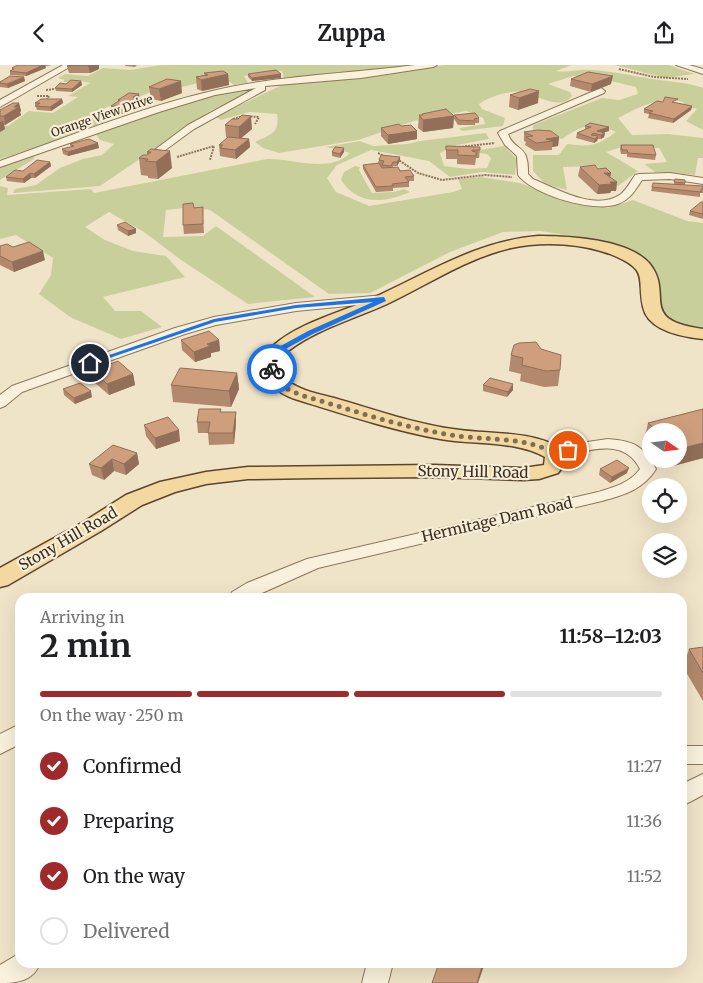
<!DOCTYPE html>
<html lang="en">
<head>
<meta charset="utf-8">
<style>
  :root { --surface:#fff; --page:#f6f6f6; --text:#202124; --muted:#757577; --line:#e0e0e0; --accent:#9e2a2b }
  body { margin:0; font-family:Merriweather,serif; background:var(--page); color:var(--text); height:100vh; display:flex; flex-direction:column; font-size:19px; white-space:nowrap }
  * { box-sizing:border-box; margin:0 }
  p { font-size:16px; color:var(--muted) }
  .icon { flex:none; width:28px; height:28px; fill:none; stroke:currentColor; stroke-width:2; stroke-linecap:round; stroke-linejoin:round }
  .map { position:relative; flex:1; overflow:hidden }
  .drawer { position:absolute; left:15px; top:528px; width:672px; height:375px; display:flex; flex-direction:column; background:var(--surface); border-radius:15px; box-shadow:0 5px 20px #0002 }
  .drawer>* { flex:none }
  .needle { width:32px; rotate:104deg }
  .buttons { position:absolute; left:642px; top:358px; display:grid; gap:10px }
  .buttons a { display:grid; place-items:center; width:45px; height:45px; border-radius:50%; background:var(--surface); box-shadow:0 5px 20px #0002; font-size:25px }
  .pin { position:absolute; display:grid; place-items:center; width:42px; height:42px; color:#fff; margin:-21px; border:2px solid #fff; border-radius:50%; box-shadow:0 1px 5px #0007 }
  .courier { position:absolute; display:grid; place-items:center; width:50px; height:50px; margin:-25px; border:4px solid #1a73e8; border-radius:50%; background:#fff; color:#222; box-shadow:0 1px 6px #0007 }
  .overview em { font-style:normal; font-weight:700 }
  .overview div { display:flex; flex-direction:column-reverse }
  .overview { display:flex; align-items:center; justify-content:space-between; height:85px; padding:0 25px }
  h1 { font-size:32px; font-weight:700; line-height:38px }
  .bar { display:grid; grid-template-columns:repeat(4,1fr); gap:8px 5px; align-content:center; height:60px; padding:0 25px }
  .bar i { height:6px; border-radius:4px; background:var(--line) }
  .bar .active { background:var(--accent) }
  .bar p { grid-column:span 4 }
  ol { padding:0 25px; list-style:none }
  li { display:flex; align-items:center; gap:15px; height:55px }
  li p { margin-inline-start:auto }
  li .icon { padding:5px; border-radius:50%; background:var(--accent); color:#fff; stroke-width:4 }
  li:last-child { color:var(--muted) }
  li i { width:28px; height:28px; border:2px solid var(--line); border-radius:50% }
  header { display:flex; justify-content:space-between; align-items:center; height:65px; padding:0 25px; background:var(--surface); font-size:22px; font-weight:700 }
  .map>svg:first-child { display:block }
  .green { fill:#c9cf9b }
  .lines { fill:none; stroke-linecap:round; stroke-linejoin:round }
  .minor-casing { stroke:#8d765c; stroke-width:2 }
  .major-casing { stroke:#5b4430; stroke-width:3 }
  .path { stroke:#8d765c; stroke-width:2; stroke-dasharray:2 1; stroke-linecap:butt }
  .minor { fill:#faf1dc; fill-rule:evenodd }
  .major { fill:#f3d9a0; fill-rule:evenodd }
  .wall { fill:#b2896c }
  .shaded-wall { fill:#916f58 }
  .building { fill:#cf9f7d; stroke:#916f58 }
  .route { fill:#1a73e8 }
  .done { stroke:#7c6e5b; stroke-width:5; stroke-dasharray:0 9 }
  .labels { text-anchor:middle; stroke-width:4.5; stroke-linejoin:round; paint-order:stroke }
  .far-street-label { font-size:12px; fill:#3d2e20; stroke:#f7eed8 }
  .street-label { font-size:15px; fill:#3d2e20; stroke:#f7eed8 }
</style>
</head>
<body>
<header><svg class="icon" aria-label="back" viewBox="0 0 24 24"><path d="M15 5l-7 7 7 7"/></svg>Zuppa<svg class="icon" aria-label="share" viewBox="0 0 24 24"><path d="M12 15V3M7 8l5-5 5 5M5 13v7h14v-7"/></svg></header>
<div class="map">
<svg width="703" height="918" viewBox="0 0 703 918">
  <rect width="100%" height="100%" fill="#f0e4c8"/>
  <path class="green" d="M161,0H417L370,7L284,14L282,6L244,11L248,18L234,20L230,17L213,14L175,24L165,21L134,34L126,33L91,50L97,52L107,60L0,94V60L8,61L29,46L53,48L78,32L68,31L90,18L76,15L73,18L63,17L64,15L58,13L65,9L88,11L103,3L130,5Z
    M444,0H572L556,6C569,8 579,4 591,5C612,6 632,11 653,14C670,17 687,17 703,23V65L686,56L697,44L682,41L684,37C658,31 640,42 618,53L632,70L668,69L703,73V93H698L695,110L655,107L644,99L667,97L659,83L622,82L606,87L638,106L618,121L597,101L563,102L567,125L545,119L533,106V90H559L567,79C590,82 597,81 616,67C592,56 582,60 562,74L542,71L533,66V60L602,33L619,35L638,29L636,22L598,13L573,11L548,19L570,27L572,31C560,46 539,31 525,28C511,24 491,31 479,39L482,44L505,53L503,61L462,66L459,63L485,59L483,53L466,46L414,56L358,75L279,88L263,83L255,77C270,69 280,69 277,49L249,47L221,55L216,52L286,18L387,10Z
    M614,0H669L694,9L666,13Z
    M255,24L210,46L100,121L13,128L15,124L36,120L60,103L83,94L102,90L114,79L100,75L96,69C147,51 201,27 255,24Z
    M486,68L489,74L457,80L440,88L444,101L468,104L487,103L491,93L487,89L456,85L466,81L480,85L504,81L517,94L515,110L482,107L450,112L429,96L371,85L337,100L327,113L336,127L369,141L453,127L462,124L458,114L481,112L520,118L570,136L608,143L633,135L687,156L703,158V263L676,258L662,244L659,223L648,195L618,179L541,166L503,167L450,187L370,228L329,229L210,145L192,142L166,145L163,172L203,171L216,161L315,232L248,239L181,195L144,167L109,147L85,162L105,175L133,186L166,191L185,212L103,232L115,246H141L162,262L121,274L70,252L39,229L51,210L53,193L16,170L0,174V121L8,123L7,130L91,124L94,128L267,94C293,93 329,109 350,88L326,82L360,76L373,81L407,79L420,76Z
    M34,91V94L0,115V101Z
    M355,101L360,102L359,105L372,128L393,127L404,124L410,127C385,138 358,141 341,115L344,107Z"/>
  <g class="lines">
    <defs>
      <path id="minor" d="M63,0H73L0,42V35Z
        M415,0H437L433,2L361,13L265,21V25L194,64L153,94L148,91L149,89L188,60L256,23L215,30L159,47L0,102V96C70,71 140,43 212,26C279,10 348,9 415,0Z
        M676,0H689L703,4V9Z
        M601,23L605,26L604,28L508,69C515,88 529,77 528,109L533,114C557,124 596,147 621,129C627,124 631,116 635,110L639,109L670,108L703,113V119L670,114L642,115C635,125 631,134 618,139C594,148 533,130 518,110L517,91L505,80L498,68L500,66Z
        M384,230L390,234L389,237L296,246L216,260L185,269L22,327L5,341L0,343V330L12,321L175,263L214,252L296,238Z
        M608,374C634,376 644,381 656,404C644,424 624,430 602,436L318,503L253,532H230L232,527L247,518L307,494L598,427C614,422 630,418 640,404C623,370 584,387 555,394L549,392L547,389L549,386L580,378Z
        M20,659V679L0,689V669Z
        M682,681H703V699H682Z
        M703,709V730L682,741V719Z
        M20,888V898H40C34,916 17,918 0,918V900Z
        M367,898H393L388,918H362Z"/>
      <path id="major" d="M538,171C569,171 627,174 649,198C675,229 636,255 703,264V274C683,272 648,266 643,242C637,213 649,206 615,191C584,178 543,176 511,183C467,193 427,220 387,239C354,254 317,264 288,286C284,289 282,295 280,299C282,305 283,312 288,316C301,326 319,329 334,333C376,345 417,360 460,365C490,369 535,366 561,384C565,387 566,391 566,397L558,408L539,414L523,415L434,412L315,413L248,414L206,419L175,427L142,440L101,466L8,520L0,522V503L85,456L126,430L160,417L206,407L248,402L434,400L523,403L544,400L545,392C514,375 474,380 440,374C391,365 343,349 295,334C276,327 267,319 262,299C265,293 268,285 274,280C298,259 335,249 364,237C422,212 474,176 538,171Z"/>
    </defs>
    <use href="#minor" class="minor-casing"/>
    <use href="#major" class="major-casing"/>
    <path class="path" d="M619,4L654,12L688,14
      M46,25L55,24
      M37,31H49L46,36
      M233,54L243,51L259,52L255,59
      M459,82L495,78
      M378,88L384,91
      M177,92L214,81L210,95
      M397,94L418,108L442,115L485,110L512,112"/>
    <use href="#minor" class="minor"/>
    <use href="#major" class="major"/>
  </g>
  <path class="wall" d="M18,0H51L48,1H45L46,3L26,11L10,10V6L12,5V3Z
    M69,0H115H99V4L90,8H69L67,1Z
    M125,0H137L135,2L125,1Z
    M204,8L228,9L229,20L202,26L197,24L196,12L205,10Z
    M248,9H281V13L252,16L248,12Z
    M24,12L25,16L8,23L0,22V17Z
    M571,14L611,19L591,27L570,21Z
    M81,16L82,20L72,27L56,26L55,23L66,19Z
    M149,22L182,28L161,36L151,34Z
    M139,29L141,41L124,49H112L111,41L118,37V35Z
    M510,30L538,38L518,45L509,42Z
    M62,34L63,38L51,46L37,45L36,42H35V38Z
    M663,37L677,38L692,41L691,45L673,58L648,53L649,49L644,48V44Z
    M19,38L21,46L20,47L21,50L5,60H4L5,64L0,67V45Z
    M422,49L454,51L453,63L423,67L418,63L419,50H422Z
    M454,50L479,53V58H475V60H458L454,54Z
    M225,60L252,64L241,73L249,74L250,82L236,94L220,91L219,80L228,73L226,72Z
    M401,61L417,66V74L388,79L381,71V63Z
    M585,61L609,62V66L605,67L604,72L601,74H598L597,76L594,78L576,73L577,68L585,65Z
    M524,67L559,72L558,81L552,82V85L535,86L525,80L526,77L524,76Z
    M70,79L99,83L68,91L63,89L62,84L71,82Z
    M621,80L656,90L655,95L627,92V89H621L620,84Z
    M446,81L480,82L479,93H476L475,100L457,99V94H446Z
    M344,83V87L340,93L332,91V87Z
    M151,84L172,103L158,114L148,113V111L141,110L139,93L147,90V87Z
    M379,95L400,96L397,101H393V102L414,111V116H408L409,117V122L393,123V126L376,127L363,104V100L378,98Z
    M50,97L51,101L35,113H31L24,118L7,116L6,112Z
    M580,102L598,104L611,108L610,112L617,117L616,126H611L610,128L597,129L578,111Z
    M675,114L685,115V120L703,121V128H700V132L651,126L653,118L674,119Z
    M703,137V154L689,150L690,146Z
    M194,143L203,152L204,168L184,169L183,160Z
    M117,160L136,164V168L128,171L118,165Z
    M0,181L13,182L45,195L14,207L0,200Z
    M181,275H219L220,286L211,288V292L195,297L182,285Z
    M541,284L560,305L558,321L544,322L520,316L521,309L509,306L511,290Z
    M92,306L133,309L135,320L109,330L94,317Z
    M237,308L239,324L231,342L173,337L171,320Z
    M483,320L513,325L507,332L483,326Z
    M63,324L92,332L75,339L64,330Z
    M703,344V393L673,401L665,394H679V366H651V381L644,375L648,358Z
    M221,347H236V358L234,379L209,380L208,368H198L197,357Z
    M144,360L180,376L156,384L146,371Z
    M137,388L139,399L126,410L114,406L104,415L92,410L89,399Z
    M600,404L627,408L610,418L599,410Z
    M703,582V636L683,602L689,584Z"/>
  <path class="shaded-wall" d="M43,0H45L46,3L26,11V8Z
    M88,0H99V4L90,8Z
    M228,9L229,20L202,26L201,15Z
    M281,9V13L252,16V13Z
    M613,11L611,19L591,27L592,19Z
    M24,12L25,16L8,23L7,19Z
    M81,16L82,20L72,27V24Z
    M181,16L182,28L161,36L159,24Z
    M539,26L538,38L518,45L519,33Z
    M139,29V34L140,33L141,41L124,49L123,41L133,32Z
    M62,34L63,38L51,46L50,42Z
    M19,38L21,46L20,47L21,50L5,60L4,51L14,42Z
    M692,41L691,45L673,58L674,54Z
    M251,51L252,64L239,75V62Z
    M454,51L453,63L423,67V55Z
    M3,56L5,64L0,67V57Z
    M609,62V66L598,69L597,66Z
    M417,66V74L388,79V70Z
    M605,68L604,72L601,74V70Z
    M598,71L597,76L594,78L595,74Z
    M559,72L558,81L552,82L553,76L546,74Z
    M249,74L250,82L236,94L235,85Z
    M98,78L99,83L68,91V87Z
    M344,83V87L340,93V89Z
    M170,86L172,103L158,114L156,97Z
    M400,92V96L397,101V97Z
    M50,97L51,101L35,113L34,109Z
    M30,108L31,113L24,118L23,114Z
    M604,108H611L609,117Z
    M610,117H617L616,126H611L610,128L597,129L599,120Z
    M136,164V168L128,171V166Z
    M43,186L45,195L14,207L12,197Z
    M219,275L220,286L211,288V292L195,297L194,287L207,279Z
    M237,308L239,324L231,342L229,326Z
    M133,309L135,320L109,330L107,319Z
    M513,319V325L507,332L508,327Z
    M91,326L92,332L75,339L74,333Z
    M236,347V358L234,379L233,368Z
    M179,365L180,376L156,384L155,373Z
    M703,378V393L673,401L675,394H679V384Z
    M137,388L139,399L126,410L124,399Z
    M112,394L114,406L104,415L101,403Z
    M629,403L627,408L610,418L612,412Z
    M483,898H485L478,918H477Z"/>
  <path class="building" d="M18,0H43L26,8L10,6L14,4L12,3Z
    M69,0H89L67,1Z
    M276,5L281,9L252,13L248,9Z
    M223,6L228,9L201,15L196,12L208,10L204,8Z
    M588,7L613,11L592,19L571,14Z
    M10,11L24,12L7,19L0,18V17Z
    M167,14L181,16L159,24L149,22Z
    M71,15L81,16L72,24L55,23L60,18L66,19Z
    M530,24L539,26L519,33L510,30Z
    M129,28L139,29L133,32L140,33L123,41H111L120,35H118Z
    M665,32L678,34L672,37L692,41L674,54L649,48L653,46L644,44L657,36L663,37Z
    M41,34H62L50,42L36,41L40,38H35Z
    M13,38H19L14,42H19L4,51H0V45Z
    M446,44L454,51L423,55L419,50H423L422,49Z
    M475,48L479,53L474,54L475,56L459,55L454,50Z
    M242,50L251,51L239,62L225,60L232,54H238Z
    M590,58L609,62L597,66L605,68L601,70L593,68L591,70L598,71L595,74L577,68L591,62L585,61Z
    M399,59L401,61L411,60L417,66L388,70L381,63Z
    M538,65L551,66L559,72L546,74L553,76L536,78L526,72L533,71L524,67Z
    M228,72L249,74L235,85L220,83L223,80H219Z
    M89,74L98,78L68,87L62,84L74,81L70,79Z
    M621,80H653L656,90L628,88L627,85H622Z
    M446,81L480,82V85H472V86L476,87V91L458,90V85H446Z
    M335,82L344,83L340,89L332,87Z
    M151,84L170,86L156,97L146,96L148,94L139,93L143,90H147L151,87H147Z
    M381,90L400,92L397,97H393L391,101L382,100L384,96L379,95Z
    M37,95L50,97L34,109L30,108L23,114L6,112L15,105L23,106Z
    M379,98L382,103L398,102L400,106L410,105L414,111L405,112L409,117L392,119L393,121L376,122L363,100Z
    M595,100L598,104L606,103L611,108H604L617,117H610L612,119L599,120L580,102Z
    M675,114L685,115V118L674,117Z
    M653,118L703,121V124H701V127L652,122Z
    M701,137H703V149L690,146Z
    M193,138L194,143L203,142V159L183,160V139Z
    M125,157L136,164L128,166L117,160Z
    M29,177L43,186L12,197L0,191V181L7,179L13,182Z
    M209,266L219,275L207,279L210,281L194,287L181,275Z
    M536,277L541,284L561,290L560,305L546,306L522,300L523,293L511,290L514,280L519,278Z
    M118,296L133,309L107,319L92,306Z
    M180,303L237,308L229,326L171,320Z
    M490,313L513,319L508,327L483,320Z
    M80,318L91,326L74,333L63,324Z
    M199,344H221L220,347H236L233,368H208L210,357H197Z
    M703,344V378L679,384V366H657L648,358Z
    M168,352L179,365L155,373L144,360Z
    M113,380L137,388L124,399L112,394L101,403L89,399Z
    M617,395L629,403L612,412L600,404Z
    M703,582V608L689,584Z
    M439,898H483L477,918H432Z"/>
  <path class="route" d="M384,232L386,236L313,269L282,286L274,299L275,304L272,306L269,304L267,299L277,283L308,266L373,237L296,243L215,257L92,299L86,298L214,254L296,240Z"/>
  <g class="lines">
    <path class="done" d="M272,304C274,310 276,317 281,320C295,330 315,334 331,339C373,352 415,365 458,371C487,375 530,372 555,389L568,385"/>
  </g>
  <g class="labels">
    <g class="far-street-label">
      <text transform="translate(102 51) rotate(-19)" y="4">Orange View Drive</text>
    </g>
    <g class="street-label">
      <text transform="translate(473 407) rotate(1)" y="5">Stony Hill Road</text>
      <text transform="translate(497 455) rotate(-13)" y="5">Hermitage Dam Road</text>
      <text transform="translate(68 474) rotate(-30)" y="5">Stony Hill Road</text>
    </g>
  </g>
</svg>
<div class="buttons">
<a><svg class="needle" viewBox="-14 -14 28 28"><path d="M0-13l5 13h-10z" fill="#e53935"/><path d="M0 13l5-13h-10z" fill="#757577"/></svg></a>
<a><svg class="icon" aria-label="locate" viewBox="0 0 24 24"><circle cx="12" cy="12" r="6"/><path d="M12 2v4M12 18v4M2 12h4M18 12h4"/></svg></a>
<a><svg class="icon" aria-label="layers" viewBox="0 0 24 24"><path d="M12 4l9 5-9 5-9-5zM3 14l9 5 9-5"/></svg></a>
</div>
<div class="pin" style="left:568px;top:385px;background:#ea580c"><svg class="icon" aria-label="bag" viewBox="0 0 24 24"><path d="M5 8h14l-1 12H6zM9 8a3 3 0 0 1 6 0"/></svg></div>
<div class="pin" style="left:90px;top:298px;background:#1f2937"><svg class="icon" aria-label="home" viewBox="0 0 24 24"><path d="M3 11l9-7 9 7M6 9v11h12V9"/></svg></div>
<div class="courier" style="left:272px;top:304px"><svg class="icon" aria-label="bike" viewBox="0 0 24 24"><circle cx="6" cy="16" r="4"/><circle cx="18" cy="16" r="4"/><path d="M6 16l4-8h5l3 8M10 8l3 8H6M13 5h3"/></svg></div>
<section class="drawer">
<div class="overview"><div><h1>2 min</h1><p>Arriving in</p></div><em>11:58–12:03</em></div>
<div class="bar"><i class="active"></i><i class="active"></i><i class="active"></i><i></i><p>On the way · 250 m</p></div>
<ol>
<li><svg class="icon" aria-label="check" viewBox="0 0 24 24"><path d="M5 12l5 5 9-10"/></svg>Confirmed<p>11:27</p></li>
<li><svg class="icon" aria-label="check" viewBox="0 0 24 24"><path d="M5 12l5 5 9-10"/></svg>Preparing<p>11:36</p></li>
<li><svg class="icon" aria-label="check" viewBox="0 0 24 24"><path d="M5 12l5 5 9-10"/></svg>On the way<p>11:52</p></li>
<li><i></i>Delivered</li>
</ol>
</section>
</div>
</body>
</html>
